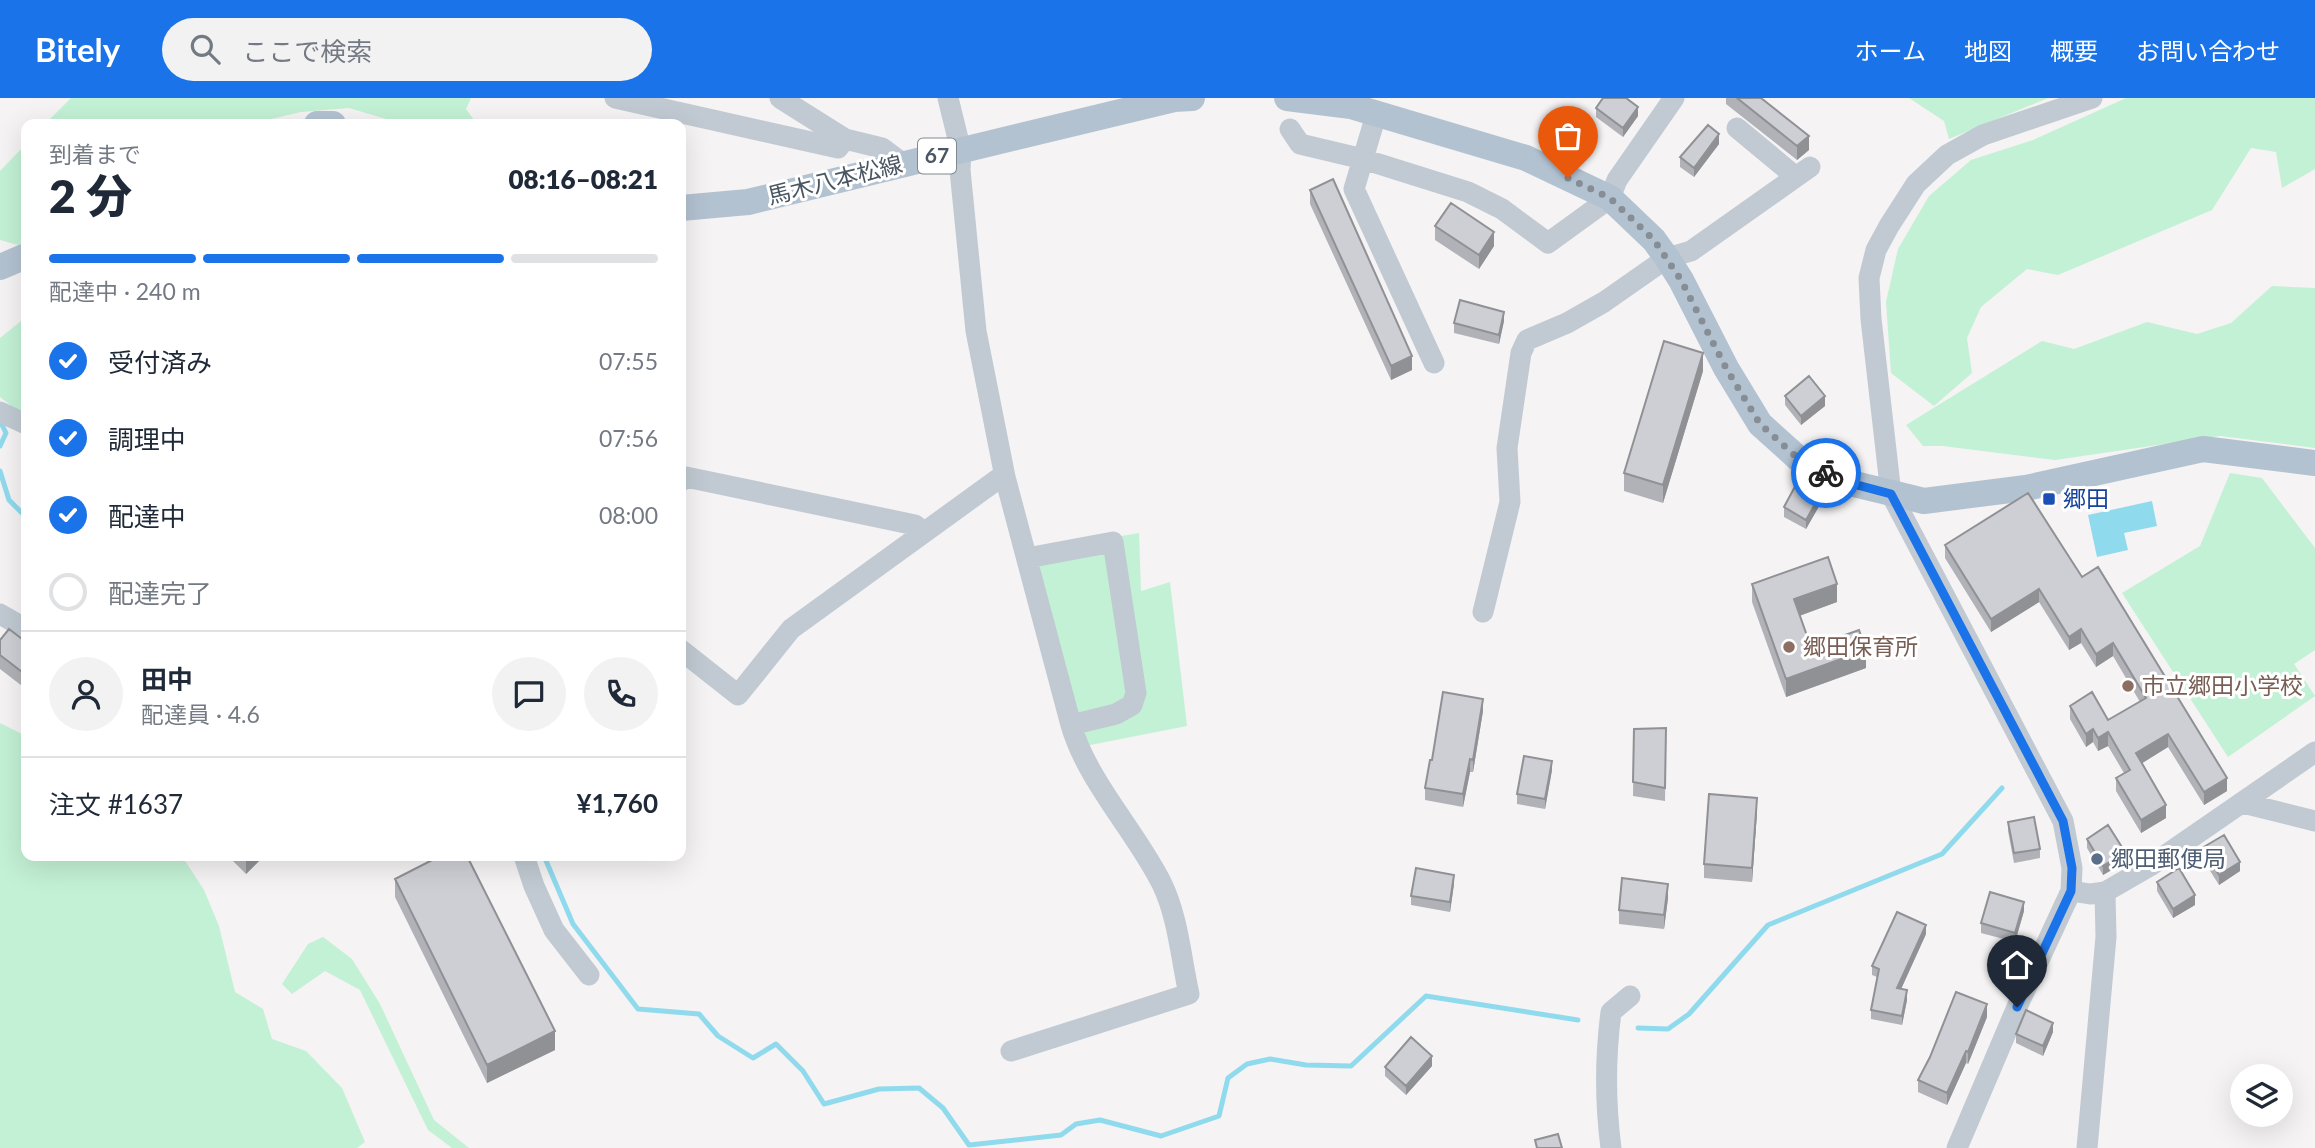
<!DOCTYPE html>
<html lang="ja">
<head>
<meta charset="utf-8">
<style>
  :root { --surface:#fff; --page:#f2f2f3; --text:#1f2937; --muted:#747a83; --line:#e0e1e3; --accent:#1a73e8 }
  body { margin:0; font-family:Lato,"Noto Sans JP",sans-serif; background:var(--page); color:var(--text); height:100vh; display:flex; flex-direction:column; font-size:26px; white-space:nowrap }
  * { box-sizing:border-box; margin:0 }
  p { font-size:23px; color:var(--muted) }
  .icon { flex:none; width:38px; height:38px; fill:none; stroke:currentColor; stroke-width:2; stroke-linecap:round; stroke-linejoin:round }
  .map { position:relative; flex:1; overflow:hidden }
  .details { position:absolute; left:21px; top:21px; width:665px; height:742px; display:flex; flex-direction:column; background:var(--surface); border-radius:14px; box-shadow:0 7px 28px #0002 }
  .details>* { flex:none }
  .buttons { position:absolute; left:2230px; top:966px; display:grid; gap:14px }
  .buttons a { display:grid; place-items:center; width:63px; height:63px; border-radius:50%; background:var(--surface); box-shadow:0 7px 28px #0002; font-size:35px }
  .pin { position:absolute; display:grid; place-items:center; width:60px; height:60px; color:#fff; margin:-72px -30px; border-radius:50% 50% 50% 0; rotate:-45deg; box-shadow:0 0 7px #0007 }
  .pin .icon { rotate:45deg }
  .courier { position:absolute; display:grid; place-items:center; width:70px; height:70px; margin:-35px; border:5px solid #1a73e8; border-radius:50%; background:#fff; color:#222; box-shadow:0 2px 9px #0007 }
  .summary em { font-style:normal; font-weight:800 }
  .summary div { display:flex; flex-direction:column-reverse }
  .summary { display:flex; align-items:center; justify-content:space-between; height:119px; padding:0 28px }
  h1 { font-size:46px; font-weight:800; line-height:52px }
  .bar { display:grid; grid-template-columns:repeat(4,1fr); gap:10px 7px; align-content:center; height:84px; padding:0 28px }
  .bar i { height:9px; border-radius:5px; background:var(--line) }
  .bar .current { background:var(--accent) }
  .bar p { grid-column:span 4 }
  .line { display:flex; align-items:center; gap:18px; padding:0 28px; border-top:2px solid var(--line) }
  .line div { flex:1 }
  .round { display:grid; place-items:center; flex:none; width:74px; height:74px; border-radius:37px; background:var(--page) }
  ol { padding:0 28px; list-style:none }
  li { display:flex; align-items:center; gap:21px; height:77px }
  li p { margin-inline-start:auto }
  li .icon { padding:7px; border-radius:50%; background:var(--accent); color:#fff; stroke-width:4 }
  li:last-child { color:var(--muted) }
  li i { width:38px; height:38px; border:4px solid var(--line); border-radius:50% }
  header { display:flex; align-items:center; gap:42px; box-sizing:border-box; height:98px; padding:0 35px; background:var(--accent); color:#fff }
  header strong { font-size:33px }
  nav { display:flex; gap:38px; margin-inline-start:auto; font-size:24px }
  .search { width:490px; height:63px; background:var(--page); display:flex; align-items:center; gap:18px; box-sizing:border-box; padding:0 24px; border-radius:38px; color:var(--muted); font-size:26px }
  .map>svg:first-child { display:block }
  .green { fill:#c3f1d5 }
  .water { fill:#90daee }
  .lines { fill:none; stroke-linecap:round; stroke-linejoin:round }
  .stream { stroke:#90daee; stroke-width:5 }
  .minor { stroke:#c1cad2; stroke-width:21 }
  .major { stroke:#b3c2d1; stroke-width:26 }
  .wall { fill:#b0b2b7 }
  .shaded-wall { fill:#909195 }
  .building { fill:#cdcfd5; stroke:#909195; stroke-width:2 }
  .done { stroke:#868d94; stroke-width:7; stroke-dasharray:0 12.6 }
  .route { stroke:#1a73e8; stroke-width:9 }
  .transit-dot { fill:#1a4fb4; stroke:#fff; stroke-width:2.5 }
  .education-dot { fill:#8d6e63; stroke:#fff; stroke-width:2.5 }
  .service-dot { fill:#5c6f8a; stroke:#fff; stroke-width:2.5 }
  .labels { text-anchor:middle; stroke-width:6; stroke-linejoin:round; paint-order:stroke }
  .shield { fill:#fff; stroke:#808990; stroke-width:2 }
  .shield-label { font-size:21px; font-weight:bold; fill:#4a5661 }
  .street-label { font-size:23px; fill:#4a5661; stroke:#fff }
  .transit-label { font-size:23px; fill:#164399; stroke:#fff; text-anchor:start }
  .education-label { font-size:23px; fill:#785e54; stroke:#fff; text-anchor:start }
  .service-label { font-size:23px; fill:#4e5e75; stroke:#fff; text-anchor:start }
</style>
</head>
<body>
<header>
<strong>Bitely</strong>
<div class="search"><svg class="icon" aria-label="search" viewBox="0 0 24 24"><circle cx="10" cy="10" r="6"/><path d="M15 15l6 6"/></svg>ここで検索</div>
<nav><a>ホーム</a><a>地図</a><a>概要</a><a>お問い合わせ</a></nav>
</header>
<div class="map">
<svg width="2315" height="1050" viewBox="0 0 2315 1050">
  <rect width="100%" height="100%" fill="#f5f3f3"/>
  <path class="green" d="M71,0H471L466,11L477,26H403L349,10L301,14L250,26H45Z
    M1909,0H2048L1949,41L1944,23Z
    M2126,0H2315V71L2282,90L2276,54L2251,50L2212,112L2058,177L2027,171L1981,209L1967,240L1972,275L1934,308L1891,275L1886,204L1898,151L1929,98L1971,62L2033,42Z
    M26,46V144L18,147L0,142V73Z
    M2272,188L2315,190V350L2220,338L2055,362L1943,348H1923L1906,327L2042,243L2074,251L2147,224L2197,236L2231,225Z
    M26,219V315L18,313L0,299V240Z
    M2230,375L2262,380L2315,450V552L2294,566L2315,598L2228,659L2122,495L2200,448Z
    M1139,435L1141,493L1170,484L1187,628L1085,648L1031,454Z
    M0,625L26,638V758H182L204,792L219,828L235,894L263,911L272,941L306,953L342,990L365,1044L357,1050H0Z
    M323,839L352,861L380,906L434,1022L469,1050H452L428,1032L360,892L325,873L292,896L282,886L308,846Z"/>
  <path class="water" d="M2152,403L2157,428L2124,435L2128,452L2097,459L2088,417Z"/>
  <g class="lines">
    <path class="stream" d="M0,348L6,335L0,323
      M0,373L9,402L26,419
      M544,758L573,826L638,911L699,916L718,938L753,960L776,946L803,973L824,1006L879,991L919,990L943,1010L969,1047L1061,1037L1076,1026L1100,1022L1161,1038L1219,1018L1228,980L1247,966L1270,961L1306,967L1351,968L1426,898L1578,922
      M1638,930L1668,931L1689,916L1768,827L1942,756L2002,690"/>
    <path class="minor" d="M615,0L838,50L845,41
      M780,0L845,41L882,50L902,65
      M948,0L961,53L960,72L976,233L1005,379L1071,627C1087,683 1137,735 1162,786C1178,819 1181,860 1189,896L1011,953
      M1376,17L1354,91L1434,265
      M1737,30L1796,79
      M1290,31L1300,46L1363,61L1468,94L1502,111L1548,145L1610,100L1617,82L1674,0
      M0,314L26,326
      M681,383L686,379L915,427L924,434
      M1027,460L1113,444L1136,595L1132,607L1116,616L1071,627
      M1483,514L1510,404L1507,350L1521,255L1527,242L1567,225L1604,204L1667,160L1691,153L1810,69
      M0,516L26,531
      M681,552L738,597L791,531L998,381L1005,379
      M2243,705L2315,723
      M524,758L534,788L554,832L589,877
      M2071,793L2090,796L2105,794L2150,768L2315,654
      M1611,1050C1605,1004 1605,960 1611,914L1630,898
      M1957,1050L2017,909L2071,793L2072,770L2063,723L1891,396L1871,221L1869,180L1876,152L1889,128L1916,86L1947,57L1983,37L2092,0
      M2087,1050L2106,839L2105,794"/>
    <path class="major" d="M1287,0L1351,8L1526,60L1610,100L1654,142L1667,160L1681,182L1726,270L1760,326L1801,363L1846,384L1924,403L2026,390L2203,351L2315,365
      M317,26H333
      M681,110L748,104L1174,1L1192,0
      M0,169L26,158"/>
  </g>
  <path class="wall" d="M1726,0H1761L1809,52L1797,62L1726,6Z
    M1596,10L1638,18L1623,39L1596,19Z
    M1719,46L1694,79L1680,69V59Z
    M1310,92L1412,272L1391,282L1310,106Z
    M1435,128L1494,148L1479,171L1435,142Z
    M1504,223L1499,246L1454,235V225Z
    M1703,273L1663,405L1624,393V375Z
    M1785,298L1825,308L1801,327L1785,307Z
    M1822,403L1806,431L1784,419V409Z
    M1945,447L2082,479L2227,693L2204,707L2168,649L2142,665L2166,720L2141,735L2116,693V680L2124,675L2108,648L2098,653L2093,644L2086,649L2070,621V608L2108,622L2140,604L2113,558L2096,569L2081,545L2069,552L2039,504L1991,534L1945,460Z
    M1752,486L1837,504L1800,517L1811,549L1866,570L1786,599L1752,504Z
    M0,542L26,544V591L0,571Z
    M1483,613L1473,674H1470L1463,709L1425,702V690L1432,662Z
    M1666,630L1665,703L1633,698L1634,631Z
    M1552,672L1545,711L1517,706V696Z
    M1757,714L1752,784L1704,780V766Z
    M2008,724L2040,751V760L2014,765L2008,733Z
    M2087,741L2125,764L2103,777L2087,750Z
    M2202,750L2240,773L2219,787L2202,760Z
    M228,758H264L246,776Z
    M395,781L555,952L487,985L395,799Z
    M2157,784L2195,807L2173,820L2157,793Z
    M1454,786L1450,814L1411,807V798Z
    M1668,800L1664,831L1619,826V812Z
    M2024,813L2015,844L1981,835V825Z
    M1926,836L1901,891L1907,902L1902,927L1871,921V912L1877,879L1872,877V868Z
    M1987,919L1968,966L1966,965L1947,1007L1918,994V982Z
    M2053,934L2043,958L2016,945V936Z
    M1432,968L1406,997L1385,978V969Z"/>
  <path class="shaded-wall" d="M1638,9V18L1623,39V30Z
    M1719,36V46L1694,79V70Z
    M1809,38V52L1797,62V48Z
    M1494,134V148L1479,171V157Z
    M1504,214V223L1499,246V237Z
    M1703,255V273L1663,405V387Z
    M1412,258V272L1391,282V268Z
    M1825,298V308L1801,327V318Z
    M1822,394V403L1806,431V422Z
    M1837,486V504L1794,520V501Z
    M2039,491V504L1991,534V521Z
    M2081,531V545L2069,552V539Z
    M2113,545V558L2096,569V556Z
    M1866,552V570L1786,599V581Z
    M1483,601V613L1473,674V662Z
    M2093,631V644L2086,649V636Z
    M2108,634V648L2098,653V640Z
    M2168,636V649L2136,669V655Z
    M1470,661V674L1463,709V696Z
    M1552,663V672L1545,711V701Z
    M2227,680V693L2204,707V694Z
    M1757,700V714L1752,784V770Z
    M2166,707V720L2141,735V722Z
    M2125,754V764L2103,777V768Z
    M246,758H264L246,776Z
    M2240,764V773L2219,787V777Z
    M1454,777V786L1450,814V804Z
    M1668,786V800L1664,831V817Z
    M2195,797V807L2173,820V811Z
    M2024,804V813L2015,844V835Z
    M1926,827V836L1897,900V890Z
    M1907,892V902L1902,927V918Z
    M1987,906V919L1968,966V954Z
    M2053,925V934L2043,958V948Z
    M555,933V952L487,985V967Z
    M1966,953V965L1947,1007V995Z
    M1432,958V968L1406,997V988Z"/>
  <path class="building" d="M1603,0H1626L1638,9L1623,30L1596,10Z
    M1737,0H1761L1809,38L1797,48Z
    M1708,27L1719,36L1694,70L1680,59Z
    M1333,81L1412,258L1391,268L1310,92Z
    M1451,105L1494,134L1479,157L1435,128Z
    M1460,202L1504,214L1499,237L1454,225Z
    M1664,243L1703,255L1663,387L1624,375Z
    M1809,278L1825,298L1801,318L1785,298Z
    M1799,381L1822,394L1806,422L1784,409Z
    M2028,395L2082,479L2098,469L2227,680L2204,694L2168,636L2136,655L2166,707L2141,722L2116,680L2130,672L2108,634L2098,640L2093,631L2086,636L2070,608L2092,594L2108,622L2146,600L2113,545L2096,556L2081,531L2069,539L2039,491L1991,521L1945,447Z
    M1828,459L1837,486L1794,501L1811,549L1859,532L1866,552L1786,581L1752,486Z
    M9,531L26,544V577L0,557V542Z
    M1443,594L1483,601L1473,662L1470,661L1463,696L1425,690L1430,662H1432Z
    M1666,630L1665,690L1633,684L1634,631Z
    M1524,658L1552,663L1545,701L1517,696Z
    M1709,696L1757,700L1752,770L1704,766Z
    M2034,719L2040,751L2014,755L2008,724Z
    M2108,727L2125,754L2103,768L2087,741Z
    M2224,737L2240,764L2219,777L2202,750Z
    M440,758H467L555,933L487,967L395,781Z
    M1416,770L1454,777L1450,804L1411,798Z
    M2179,770L2195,797L2173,811L2157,784Z
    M1622,780L1668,786L1664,817L1619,812Z
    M1990,794L2024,804L2015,835L1981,825Z
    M1897,814L1926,827L1897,890L1907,892L1902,918L1871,912L1879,871L1872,868Z
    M1956,894L1987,906L1968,954L1966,953L1947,995L1918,982L1930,959Z
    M2026,912L2053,925L2043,948L2016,936Z
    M1411,939L1432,958L1406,988L1385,969Z
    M1558,1036L1562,1050H1537L1535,1042Z"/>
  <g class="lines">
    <path class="done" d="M1568,80L1610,100L1654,142L1681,182L1726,270L1760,326L1801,363L1826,375"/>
    <path class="route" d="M1826,375L1846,384L1891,396L2063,723L2072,770L2071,793L2017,909"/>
  </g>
  <rect class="transit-dot" x="2042" y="394" width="14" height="14" rx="3.5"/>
  <g class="education-dot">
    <circle cx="1789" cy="549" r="7"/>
    <circle cx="2128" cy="588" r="7"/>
  </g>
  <circle class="service-dot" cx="2097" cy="761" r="7"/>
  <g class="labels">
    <rect class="shield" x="918" y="40.5" width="38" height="35" rx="5"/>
    <g class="shield-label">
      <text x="937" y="65">67</text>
    </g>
    <g class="street-label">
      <text transform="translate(835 82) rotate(-14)" y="8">馬木八本松線</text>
    </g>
    <g class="transit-label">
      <text x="2063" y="409">郷田</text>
    </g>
    <g class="education-label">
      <text x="1803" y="557">郷田保育所</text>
      <text x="2142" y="596">市立郷田小学校</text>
    </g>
    <g class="service-label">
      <text x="2111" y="769">郷田郵便局</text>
    </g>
  </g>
</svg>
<div class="buttons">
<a><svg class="icon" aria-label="layers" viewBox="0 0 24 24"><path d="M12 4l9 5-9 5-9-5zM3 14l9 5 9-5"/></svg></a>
</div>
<div class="pin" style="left:1568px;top:80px;background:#ea580c"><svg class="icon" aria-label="bag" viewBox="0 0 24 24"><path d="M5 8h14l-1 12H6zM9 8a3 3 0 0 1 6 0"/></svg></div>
<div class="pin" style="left:2017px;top:909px;background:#1f2937"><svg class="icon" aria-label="home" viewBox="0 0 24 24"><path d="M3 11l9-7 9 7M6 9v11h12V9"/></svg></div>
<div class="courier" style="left:1826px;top:375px"><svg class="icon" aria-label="bike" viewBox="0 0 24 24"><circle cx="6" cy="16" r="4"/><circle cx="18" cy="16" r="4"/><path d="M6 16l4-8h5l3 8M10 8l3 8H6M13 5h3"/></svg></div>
<section class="details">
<div class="summary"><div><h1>2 分</h1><p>到着まで</p></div><em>08:16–08:21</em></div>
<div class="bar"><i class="current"></i><i class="current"></i><i class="current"></i><i></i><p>配達中 · 240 m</p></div>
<ol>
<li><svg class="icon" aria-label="check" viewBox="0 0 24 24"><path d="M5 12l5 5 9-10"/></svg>受付済み<p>07:55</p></li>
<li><svg class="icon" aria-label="check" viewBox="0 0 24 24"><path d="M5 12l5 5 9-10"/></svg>調理中<p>07:56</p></li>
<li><svg class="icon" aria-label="check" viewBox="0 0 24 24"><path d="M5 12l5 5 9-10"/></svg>配達中<p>08:00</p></li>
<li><i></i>配達完了</li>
</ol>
<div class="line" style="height:126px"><a class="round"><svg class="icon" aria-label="person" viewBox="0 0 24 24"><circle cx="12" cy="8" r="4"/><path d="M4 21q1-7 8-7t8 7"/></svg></a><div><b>田中</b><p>配達員 · 4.6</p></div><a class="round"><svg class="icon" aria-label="chat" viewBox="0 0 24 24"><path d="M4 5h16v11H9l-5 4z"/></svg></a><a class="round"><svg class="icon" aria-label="phone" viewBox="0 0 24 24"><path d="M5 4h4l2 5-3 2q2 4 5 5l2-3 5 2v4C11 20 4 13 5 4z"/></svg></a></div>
<div class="line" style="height:91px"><div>注文 #1637</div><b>¥1,760</b></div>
</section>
</div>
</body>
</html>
